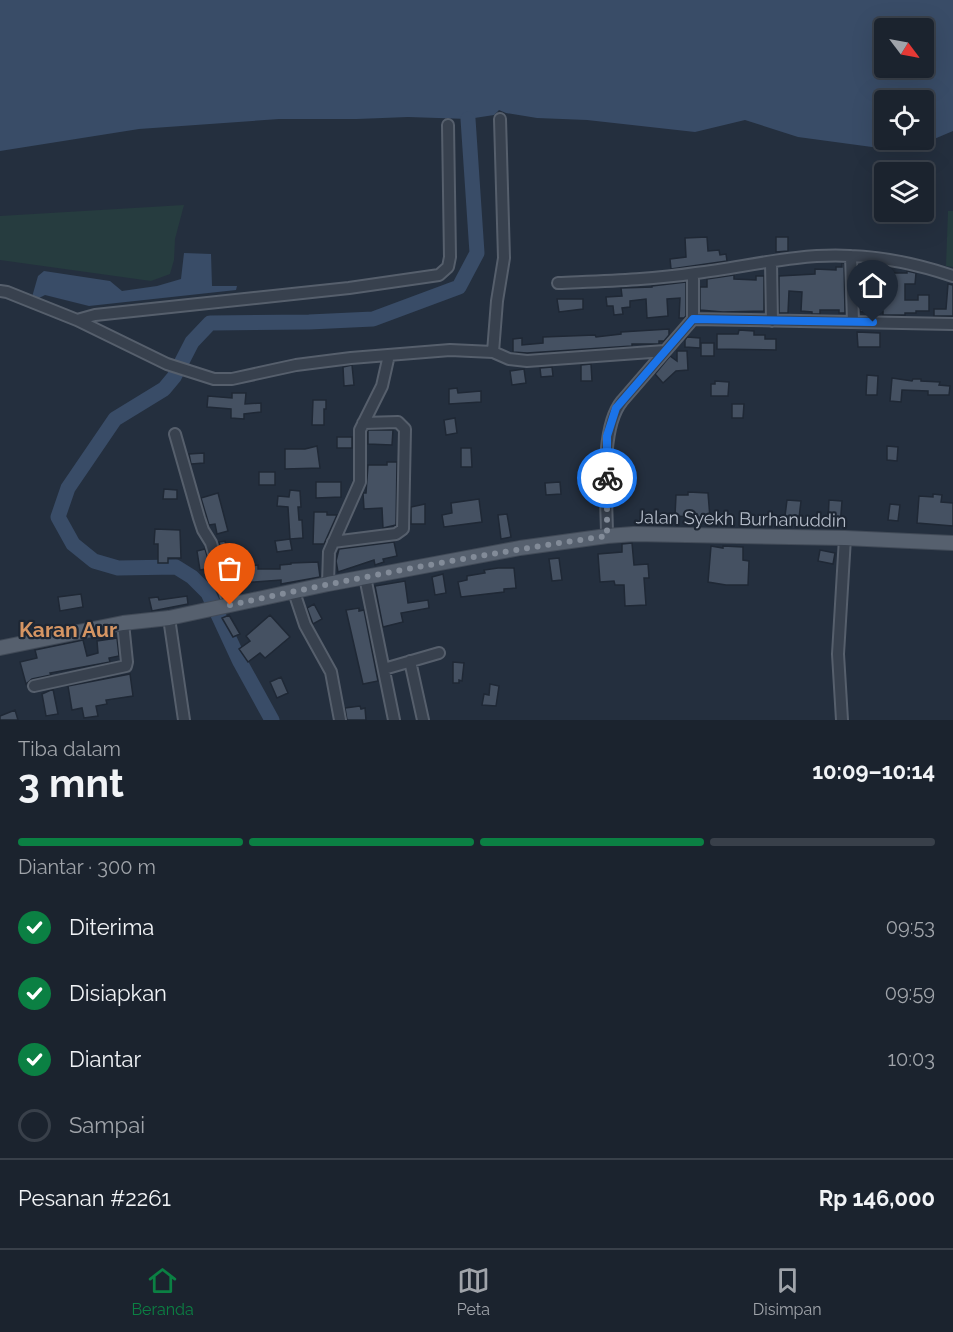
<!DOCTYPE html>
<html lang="id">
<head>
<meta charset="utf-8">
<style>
  :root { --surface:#1b232e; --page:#282f3a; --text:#f1f3f6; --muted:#a0a4aa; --line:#39404a; --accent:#0b8043 }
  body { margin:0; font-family:Raleway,sans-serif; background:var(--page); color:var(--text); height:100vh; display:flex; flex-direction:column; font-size:22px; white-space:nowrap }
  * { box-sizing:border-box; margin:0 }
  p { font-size:20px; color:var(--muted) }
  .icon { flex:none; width:33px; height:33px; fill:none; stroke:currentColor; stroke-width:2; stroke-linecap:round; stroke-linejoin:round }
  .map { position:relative; height:720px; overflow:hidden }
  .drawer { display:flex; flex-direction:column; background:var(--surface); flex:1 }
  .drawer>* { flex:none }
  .needle { width:39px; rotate:122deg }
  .buttons { position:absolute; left:874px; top:18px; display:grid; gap:12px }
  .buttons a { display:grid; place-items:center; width:60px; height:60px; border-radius:6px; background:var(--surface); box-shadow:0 6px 24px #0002,0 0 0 2px var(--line); font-size:30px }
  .pin { position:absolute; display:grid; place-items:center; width:51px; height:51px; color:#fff; margin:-62px -26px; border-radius:50% 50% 50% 0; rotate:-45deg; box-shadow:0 0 6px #0007 }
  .pin .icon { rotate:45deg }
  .courier { position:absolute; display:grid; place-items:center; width:60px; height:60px; margin:-30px; border:4px solid #1a73e8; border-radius:50%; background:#fff; color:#222; box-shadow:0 2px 8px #0007 }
  .headline em { font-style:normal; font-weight:700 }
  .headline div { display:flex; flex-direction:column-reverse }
  .headline { display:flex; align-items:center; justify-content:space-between; height:102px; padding:0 18px }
  h1 { font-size:39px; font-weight:700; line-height:45px }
  .bar { display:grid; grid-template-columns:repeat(4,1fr); gap:9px 6px; align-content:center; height:72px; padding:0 18px }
  .bar i { height:8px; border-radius:4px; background:var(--line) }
  .bar .selected { background:var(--accent) }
  .bar p { grid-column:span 4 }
  .line { display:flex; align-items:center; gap:15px; padding:0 18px; border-top:2px solid var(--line) }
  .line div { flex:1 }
  ol { padding:0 18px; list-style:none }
  li { display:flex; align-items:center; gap:18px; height:66px }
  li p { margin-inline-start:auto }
  li .icon { padding:6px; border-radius:50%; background:var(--accent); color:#fff; stroke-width:4 }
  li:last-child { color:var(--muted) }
  li i { width:33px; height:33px; border:3px solid var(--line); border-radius:50% }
  .dock { display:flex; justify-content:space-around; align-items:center; height:84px; border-top:2px solid var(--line); background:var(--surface); font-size:16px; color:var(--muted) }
  .dock a { display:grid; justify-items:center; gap:3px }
  .dock .selected { color:var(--accent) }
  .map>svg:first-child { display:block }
  .green { fill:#263c3f }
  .water { fill:#394c67; fill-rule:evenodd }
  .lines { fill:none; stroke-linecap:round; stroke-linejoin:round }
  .river { stroke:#394c67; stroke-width:15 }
  .building { fill:#455162; stroke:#1f2835; stroke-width:1.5 }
  .minor-casing { stroke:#565f6c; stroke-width:14 }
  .major-casing { stroke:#414a57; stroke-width:16 }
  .minor { stroke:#38414e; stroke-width:10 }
  .major { stroke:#56606e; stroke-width:14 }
  .done { stroke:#828b98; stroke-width:6; stroke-dasharray:0 10.8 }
  .route { stroke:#1a73e8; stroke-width:8 }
  .labels { text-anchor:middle; stroke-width:4.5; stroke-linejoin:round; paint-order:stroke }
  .street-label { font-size:18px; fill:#b4bcc9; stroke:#1d2633 }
  .quarter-label { font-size:21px; font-weight:bold; fill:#d59563; stroke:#1d2633 }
</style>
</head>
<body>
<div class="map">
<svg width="953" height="720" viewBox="0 0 953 720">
  <rect width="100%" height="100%" fill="#242f3e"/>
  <path class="green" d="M184,205L175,239L174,260L170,274L151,281L0,260V216Z
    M948,211H953V267L946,266Z"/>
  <path class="water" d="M0,0H953V131L927,142L908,146L872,147L798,137L745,120L695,132L587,120L537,118L506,113L499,110L494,115L468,119L408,117L357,119H279L139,129L0,151ZM885,28H924V68H885ZM885,100H924V140H885Z
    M184,253L211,254L212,286H237L236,290L89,306L45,295L37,299L32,297L38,276L44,271L110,281L122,291L157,286L181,279Z"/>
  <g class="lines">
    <path class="river" d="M272,720L240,662L208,593L192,577L176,567L118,568L94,561L73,544L58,517L68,488L115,419L164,389L174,377L192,342L210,323L309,322L373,319L459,287L477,253L468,119"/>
  </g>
  <path class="building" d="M707,237L708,251L719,250L720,255L726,254L727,261L671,269L670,259L686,257L685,238Z
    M776,237H788V251L776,252Z
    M842,263H844L845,313H839V310H820V314H812V312L801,311L802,292L789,291L788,313H779V276L815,274V269L836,270V267H842Z
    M865,270L877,271V290L894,289L893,273H907V271L916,273L915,284H905V300H918V295H929V311H916V313H905V315H883V311L881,310L860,312V291H865Z
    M734,275V279L756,280V276H764V311L723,312L700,310V287H707V279Z
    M686,282V316L684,318H679L680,298L667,299L668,316L647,318L646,299L630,301V307L622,308L623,314L614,315L613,306H607L606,297L622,296L621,288L652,287V286Z
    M948,284L953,285V316H934V309H946Z
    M557,299H583V309L559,312Z
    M669,329V335L664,341H659V344H632V346L527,353L513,352V339L522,338V345L543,343V337L595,335L596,337L621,334V332Z
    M739,330L754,331V335H765V339H776V350L717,349V334H738Z
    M857,332L880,333V347H858Z
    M687,337L700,338V348L685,347V340Z
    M701,343H714V356H701Z
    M677,351H687L688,370L676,371L663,383L655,374L670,356L677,361Z
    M591,364L592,381H581V365Z
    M352,365L354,385L344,386L343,367Z
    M552,367L553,376L541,377L540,368Z
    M524,369L526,383L512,385L510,371Z
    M867,375L878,376L877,395H866Z
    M892,378L912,381L913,379H921V381L940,382L939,385L950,386L949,395H928V391L902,390L901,402L890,401Z
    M715,381L729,382L728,396H711V384H715Z
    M457,388L458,393L481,391V402L449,404V389Z
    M232,393H246L245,404L261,403V412L244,414V419L231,418V409L207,407L208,396L232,398Z
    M313,400H326V409H324V425H312Z
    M732,404H744L743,418H732Z
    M455,418L457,433L446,435L444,420Z
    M368,430H393L392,445L368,444Z
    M337,437H352V448H337Z
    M317,446L320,468L285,469V449H305Z
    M887,446L898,447L897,461L887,460Z
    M461,448H471L472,467H461Z
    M204,453V463L191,464L189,454Z
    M387,462H397L396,525L383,528L382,508L364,509L363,493H366L368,465H387Z
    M259,472H275V485H259Z
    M316,482H341V497L316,498Z
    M560,482L561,494L546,495L545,483Z
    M164,489L177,490V499H163Z
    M290,490L300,491L301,507H298L299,520H302L303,538L290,539L288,507L277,506L278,496L289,497Z
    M688,492L708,493L710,518L675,516L676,495H688Z
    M218,493L228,531L217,534L215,524L209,525L201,498Z
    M933,494L942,495L941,502L953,503V526L917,523L919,496L933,497Z
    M479,499L482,522L444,527L442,515L452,513L451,503Z
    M787,500L801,501L799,518L785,516Z
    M829,500L842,501L840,526L828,525Z
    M425,504V524H411V507Z
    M890,504L900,505L898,521L888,520Z
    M314,512H327V515H337L324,544H313Z
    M507,514L511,537L501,539L498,515Z
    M155,529L180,530L181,558H168V563H158V544H154Z
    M290,539L292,550L277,552L275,541Z
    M225,541L229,560L250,559L251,566L258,565V569H280V565L291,564V563L318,562L320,577L281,584V580L241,583L242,593L236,594L235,585L231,586L219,542Z
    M394,542L397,556L383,559L384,562L375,565L374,560L338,572L336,561L339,549Z
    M632,543L634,565L648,564L649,578H644L646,605L625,606L624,585H615L614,581L600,582L598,554L622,552V544Z
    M711,546L723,548V546L743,547V560L749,561L748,585H726L708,582Z
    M205,549L211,568L200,570L197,551Z
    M820,550L835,553L833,564L818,561Z
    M559,558L562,580L552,581L549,559Z
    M498,568H514L516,588L504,589V592L461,597L458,582L467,580V576L485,573L484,570Z
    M443,574L446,593L435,595L432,577Z
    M405,581L408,603L428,600L429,608L401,613L403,622L383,627L375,586Z
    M81,594L83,607L60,611L58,597Z
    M187,596L188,604L152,611L149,598L158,597L159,600Z
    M314,604L322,619L313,624L307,608Z
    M359,608V611L364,610L365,615L378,681L363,684L346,610Z
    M229,615L240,634L233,637L222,618Z
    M270,615L290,637L265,658L260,653L248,662L239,649L250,641L246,636Z
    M117,638L119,656L109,658L110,662L50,673L51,675L32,679L26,684L20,662L37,658L35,650L83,640L87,656L98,653L97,641Z
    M453,662L464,663L462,681L459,680V683H453Z
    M130,674L133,696L106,700L107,704L96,706L98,716L84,718L82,708L72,710L68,686Z
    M281,677L288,693L277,698L270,682Z
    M490,684L499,686L496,706L482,705L484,694L489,695Z
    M53,689L58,714L46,716L42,694Z
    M360,706L361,709L365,708L366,720H347L345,708Z
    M15,710L18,720H0V716Z"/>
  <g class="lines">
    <defs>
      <path id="minor" d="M851,256L853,322
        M771,262L772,321
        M558,283C604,281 650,280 696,273C746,267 798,253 850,256C885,257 920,265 953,276
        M0,291L7,292L77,320L167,364L214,379H232L296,365L351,358L450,350L493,352L509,359L527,361L665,351
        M693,319V274
        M77,320L95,315L349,288L439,275L448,267L450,257L448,125
        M493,352L497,301L504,258L500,119
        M175,434L199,518L203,530L211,543L229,605
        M607,536C607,499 599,429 622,401L693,319L953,324
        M333,542L396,534L403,529L405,429L398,422L363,423
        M365,577L394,720
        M328,584L329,552L360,482V430L382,386L389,355
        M294,592L305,625L331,672L340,720
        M169,618L184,720
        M410,661L423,720
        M384,669L439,653
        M34,686L126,666L127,662L123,623
        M842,720L838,654L845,538"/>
      <path id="major" d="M0,648L123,623L169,618L328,584L520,548L607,536L634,534L845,538L953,543"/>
    </defs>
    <use href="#minor" class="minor-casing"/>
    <use href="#major" class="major-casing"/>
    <use href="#minor" class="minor"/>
    <use href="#major" class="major"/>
  </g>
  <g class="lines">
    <path class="done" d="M230,605C355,578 480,554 607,536V478"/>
    <path class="route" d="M607,478V436L616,408L693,319L873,322"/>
  </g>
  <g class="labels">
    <g class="street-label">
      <text transform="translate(741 519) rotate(1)" y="6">Jalan Syekh Burhanuddin</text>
    </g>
    <g class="quarter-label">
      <text x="68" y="637">Karan Aur</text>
    </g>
  </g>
</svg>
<div class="buttons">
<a><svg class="needle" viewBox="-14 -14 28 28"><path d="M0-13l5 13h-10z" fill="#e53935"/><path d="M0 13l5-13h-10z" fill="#a0a4aa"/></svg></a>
<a><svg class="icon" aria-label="locate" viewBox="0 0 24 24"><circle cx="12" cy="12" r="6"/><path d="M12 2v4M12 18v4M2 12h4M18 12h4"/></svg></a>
<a><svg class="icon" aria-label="layers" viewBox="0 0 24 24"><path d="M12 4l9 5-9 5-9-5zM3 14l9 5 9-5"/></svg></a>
</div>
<div class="pin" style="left:230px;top:605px;background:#ea580c"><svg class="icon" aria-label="bag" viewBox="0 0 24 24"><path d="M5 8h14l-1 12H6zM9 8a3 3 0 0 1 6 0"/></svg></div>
<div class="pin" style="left:873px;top:322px;background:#1f2937"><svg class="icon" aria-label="home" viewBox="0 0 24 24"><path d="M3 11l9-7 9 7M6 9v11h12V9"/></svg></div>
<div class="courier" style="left:607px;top:478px"><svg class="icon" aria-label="bike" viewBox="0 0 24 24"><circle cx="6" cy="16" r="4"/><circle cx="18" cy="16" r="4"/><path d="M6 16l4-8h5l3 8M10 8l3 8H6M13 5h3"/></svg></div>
</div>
<section class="drawer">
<div class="headline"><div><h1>3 mnt</h1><p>Tiba dalam</p></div><em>10:09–10:14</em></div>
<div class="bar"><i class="selected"></i><i class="selected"></i><i class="selected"></i><i></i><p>Diantar · 300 m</p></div>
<ol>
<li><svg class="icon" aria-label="check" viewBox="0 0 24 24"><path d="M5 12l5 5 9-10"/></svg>Diterima<p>09:53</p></li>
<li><svg class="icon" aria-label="check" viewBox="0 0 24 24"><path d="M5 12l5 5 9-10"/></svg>Disiapkan<p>09:59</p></li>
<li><svg class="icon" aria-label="check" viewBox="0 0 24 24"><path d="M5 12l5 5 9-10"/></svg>Diantar<p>10:03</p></li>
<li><i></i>Sampai</li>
</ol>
<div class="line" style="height:78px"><div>Pesanan #2261</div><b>Rp 146,000</b></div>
</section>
<nav class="dock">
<a class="selected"><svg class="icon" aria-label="home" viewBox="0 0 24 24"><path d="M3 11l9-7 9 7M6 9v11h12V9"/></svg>Beranda</a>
<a><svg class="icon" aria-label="map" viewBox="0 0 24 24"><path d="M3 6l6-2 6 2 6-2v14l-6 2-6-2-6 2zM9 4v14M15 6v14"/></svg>Peta</a>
<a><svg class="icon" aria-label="saved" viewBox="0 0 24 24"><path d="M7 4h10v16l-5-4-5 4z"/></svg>Disimpan</a>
</nav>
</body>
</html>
